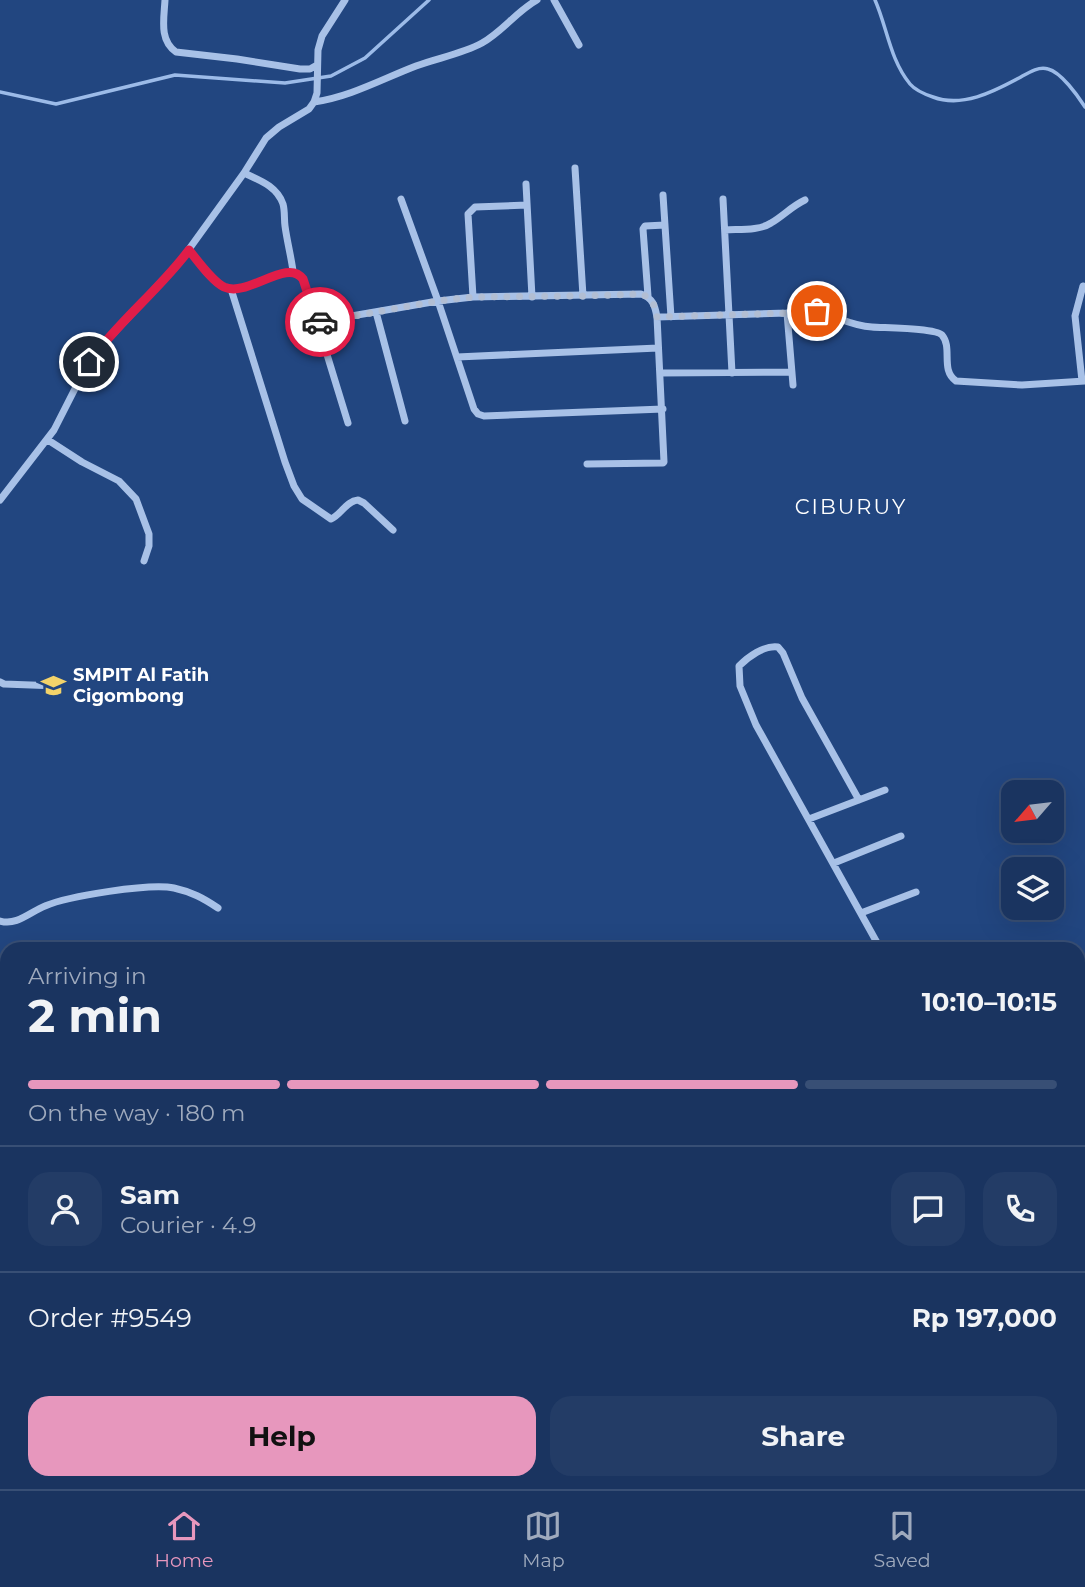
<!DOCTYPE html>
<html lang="en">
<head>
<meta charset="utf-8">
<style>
  :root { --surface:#1a3460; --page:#233c66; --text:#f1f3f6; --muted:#9faabd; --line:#384f75; --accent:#e797bd }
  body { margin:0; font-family:Montserrat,sans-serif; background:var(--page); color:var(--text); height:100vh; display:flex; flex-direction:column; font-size:26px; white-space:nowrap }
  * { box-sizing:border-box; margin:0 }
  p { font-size:23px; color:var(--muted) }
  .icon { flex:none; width:38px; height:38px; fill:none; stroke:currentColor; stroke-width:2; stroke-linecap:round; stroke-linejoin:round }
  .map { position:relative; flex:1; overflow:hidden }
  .details { position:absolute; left:0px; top:942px; width:1085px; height:548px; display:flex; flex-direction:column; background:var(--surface); border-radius:21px 21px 0 0; box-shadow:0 7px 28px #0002,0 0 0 2px var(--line) }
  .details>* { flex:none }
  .needle { width:46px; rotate:242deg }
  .controls { position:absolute; left:1001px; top:780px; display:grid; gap:14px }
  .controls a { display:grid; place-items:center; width:63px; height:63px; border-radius:14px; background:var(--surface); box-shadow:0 7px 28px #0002,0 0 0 2px var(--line); font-size:35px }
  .pin { position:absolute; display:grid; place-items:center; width:60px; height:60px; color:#fff; margin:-30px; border:4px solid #fff; border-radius:50%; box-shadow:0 2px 7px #0007 }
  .courier { position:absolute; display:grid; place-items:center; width:70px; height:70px; margin:-35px; border:5px solid #e11d48; border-radius:50%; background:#fff; color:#222; box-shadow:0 2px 9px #0007 }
  .head em { font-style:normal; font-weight:700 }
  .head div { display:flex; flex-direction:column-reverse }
  .head { display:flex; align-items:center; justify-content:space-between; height:119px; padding:0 28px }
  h1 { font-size:46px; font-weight:700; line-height:52px }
  .bar { display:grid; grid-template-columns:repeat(4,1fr); gap:10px 7px; align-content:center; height:84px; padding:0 28px }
  .bar i { height:9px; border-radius:5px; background:var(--line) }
  .bar .active { background:var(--accent) }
  .bar p { grid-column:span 4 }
  .line { display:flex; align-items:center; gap:18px; padding:0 28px; border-top:2px solid var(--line) }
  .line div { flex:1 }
  .round { display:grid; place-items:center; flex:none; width:74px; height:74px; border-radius:21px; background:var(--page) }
  .button { display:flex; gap:14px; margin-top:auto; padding:14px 28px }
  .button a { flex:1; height:80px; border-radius:21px; background:var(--accent); color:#111; font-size:28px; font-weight:700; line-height:80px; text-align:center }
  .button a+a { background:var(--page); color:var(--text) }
  .tab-bar { display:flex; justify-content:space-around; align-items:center; height:98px; border-top:2px solid var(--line); background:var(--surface); font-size:19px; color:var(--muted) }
  .tab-bar a { display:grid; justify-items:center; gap:4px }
  .tab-bar .active { color:var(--accent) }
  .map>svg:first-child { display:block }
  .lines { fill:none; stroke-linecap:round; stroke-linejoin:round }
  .stream { stroke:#9cbbe8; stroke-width:3.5 }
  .street { stroke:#a8c1e7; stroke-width:7 }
  .rail { stroke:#fff; stroke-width:3.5; stroke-dasharray:12 5; stroke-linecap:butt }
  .done { stroke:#b2bed3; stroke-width:7; stroke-dasharray:0 12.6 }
  .route { stroke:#e11d48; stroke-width:9 }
  .labels { text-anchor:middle; stroke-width:5; stroke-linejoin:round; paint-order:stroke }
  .poi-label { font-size:18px; font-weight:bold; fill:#fff; stroke:#224680; text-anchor:start }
  .quarter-label { font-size:21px; letter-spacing:2px; fill:#fff; stroke:#224680 }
</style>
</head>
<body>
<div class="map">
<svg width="1085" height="1489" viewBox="0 0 1085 1489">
  <rect width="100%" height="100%" fill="#224680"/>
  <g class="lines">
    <path class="stream" d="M875,0C887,27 890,60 910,84C916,91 924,94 933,97C962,108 993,92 1019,78C1028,73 1038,66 1048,69C1061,72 1078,96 1085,107
      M0,92L56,104L175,75L285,83L331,76L365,58L429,0"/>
    <path class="street" d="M165,0C164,19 159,40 176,52L237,59L300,69H310L317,65
      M554,0L579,45
      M314,102C350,97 382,79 416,66C437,58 462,54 482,43C502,32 517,11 537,0
      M575,168L583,296
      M244,173C259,180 277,186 283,204C285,211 284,219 285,226C287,241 291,256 293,271
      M526,184L532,297
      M663,195L671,317
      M401,199L438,301L474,409L478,414L484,416L663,409
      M723,199L732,373
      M725,230C739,229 759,231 771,223C783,216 792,206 805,200
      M189,250C199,262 210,280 224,287C249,298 286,257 303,279L317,322L438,301L473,297L641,294C653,298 655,306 657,317L664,462L663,463L587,464
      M231,289L285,462L294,486L302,499L331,519C341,515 346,501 358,500L364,503L393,530
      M648,296L643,229L645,226L665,225
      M473,297L468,214L475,207L527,205
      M376,312L405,421
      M787,313C798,311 809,309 820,312C838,317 852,326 872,327C884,328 935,328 942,335C953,348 940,370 956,381L1022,385L1085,381
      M657,317L787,313L793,385
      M317,322L348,423
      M457,357L658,348
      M660,373L792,372
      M1082,381L1075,316L1083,286
      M48,440L82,462L119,481L136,499L149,534V546L144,561
      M0,500L54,430L84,371L95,353L179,263L244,173L266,138L279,127L309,109L314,102L317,93L318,50L322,36L345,0
      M0,682L4,684L58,686
      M859,800L802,698L783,653L778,647C764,645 748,657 739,666L740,686L756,725L880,948
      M809,819L885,790
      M834,863L901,836
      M861,913L916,892
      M0,921C17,926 30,912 45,906C68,896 150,883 174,888C192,892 203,898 218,908
      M0,1023L7,1024
      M0,1140L7,1151
      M0,1233L7,1219
      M0,1436L7,1447
      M46,1482L59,1489
      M593,1482L616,1483
      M866,1482L868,1489
      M534,1489L535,1482
      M671,1489L672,1482"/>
    <path class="rail" d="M1078,1367L1085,1361
      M990,1489L993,1482"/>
  </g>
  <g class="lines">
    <path class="done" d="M320,322L438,301L473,297L583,296L641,294C653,298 655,306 657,317L787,313L802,310L817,311"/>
    <path class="route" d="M89,362C119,321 159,290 189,250C198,261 212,281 224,287C248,298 287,257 303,279L317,322H320"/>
  </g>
  <defs>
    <symbol id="school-bare" viewBox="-9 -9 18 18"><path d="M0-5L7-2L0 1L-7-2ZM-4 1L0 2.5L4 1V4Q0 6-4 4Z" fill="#f3d36a" stroke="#224680" stroke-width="2.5" paint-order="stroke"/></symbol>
  </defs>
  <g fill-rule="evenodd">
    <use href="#school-bare" x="36" y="668" width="35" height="35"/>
  </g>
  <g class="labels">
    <g class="poi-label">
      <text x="73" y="681">SMPIT Al Fatih<tspan x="73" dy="21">Cigombong</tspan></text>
    </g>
    <g class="quarter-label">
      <text x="851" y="514">CIBURUY</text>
    </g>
  </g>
</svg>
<div class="controls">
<a><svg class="needle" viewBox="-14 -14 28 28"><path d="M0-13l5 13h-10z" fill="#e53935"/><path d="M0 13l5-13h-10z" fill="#9faabd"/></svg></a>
<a><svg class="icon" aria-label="layers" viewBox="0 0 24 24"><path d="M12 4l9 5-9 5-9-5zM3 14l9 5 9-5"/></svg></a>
</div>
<div class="pin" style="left:817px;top:311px;background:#ea580c"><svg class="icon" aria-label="bag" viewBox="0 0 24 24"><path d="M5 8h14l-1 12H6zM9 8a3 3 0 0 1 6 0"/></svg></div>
<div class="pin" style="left:89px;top:362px;background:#1f2937"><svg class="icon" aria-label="home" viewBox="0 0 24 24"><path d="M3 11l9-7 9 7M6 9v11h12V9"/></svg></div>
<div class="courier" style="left:320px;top:322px"><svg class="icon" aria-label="car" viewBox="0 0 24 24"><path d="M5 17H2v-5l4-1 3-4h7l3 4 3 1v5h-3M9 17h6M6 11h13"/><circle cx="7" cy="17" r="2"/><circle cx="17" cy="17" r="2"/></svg></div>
<section class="details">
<div class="head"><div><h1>2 min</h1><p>Arriving in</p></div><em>10:10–10:15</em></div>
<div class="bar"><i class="active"></i><i class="active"></i><i class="active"></i><i></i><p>On the way · 180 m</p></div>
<div class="line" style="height:126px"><a class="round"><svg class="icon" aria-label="person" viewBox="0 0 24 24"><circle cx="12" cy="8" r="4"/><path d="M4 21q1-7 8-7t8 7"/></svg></a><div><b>Sam</b><p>Courier · 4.9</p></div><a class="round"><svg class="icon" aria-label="chat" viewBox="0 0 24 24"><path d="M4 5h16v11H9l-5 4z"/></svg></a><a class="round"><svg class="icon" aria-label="phone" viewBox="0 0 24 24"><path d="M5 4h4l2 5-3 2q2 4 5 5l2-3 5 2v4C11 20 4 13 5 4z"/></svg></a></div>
<div class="line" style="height:91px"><div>Order #9549</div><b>Rp 197,000</b></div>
<div class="button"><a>Help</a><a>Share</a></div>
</section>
</div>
<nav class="tab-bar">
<a class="active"><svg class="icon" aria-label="home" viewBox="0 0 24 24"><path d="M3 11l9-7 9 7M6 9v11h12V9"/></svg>Home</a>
<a><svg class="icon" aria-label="map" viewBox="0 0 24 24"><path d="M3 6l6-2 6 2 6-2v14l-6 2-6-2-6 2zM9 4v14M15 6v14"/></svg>Map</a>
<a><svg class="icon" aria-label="saved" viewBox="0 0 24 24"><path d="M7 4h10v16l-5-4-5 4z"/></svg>Saved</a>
</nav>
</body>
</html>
